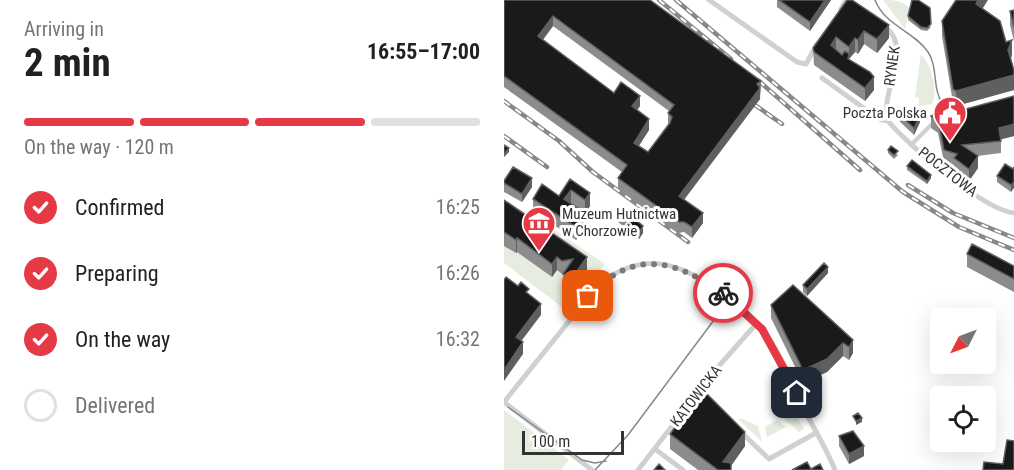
<!DOCTYPE html>
<html lang="en">
<head>
<meta charset="utf-8">
<style>
  :root { --surface:#fff; --page:#f2f2f2; --text:#202124; --muted:#757577; --line:#e0e0e0; --accent:#e63946 }
  body { margin:0; font-family:"Roboto Condensed",sans-serif; background:var(--page); color:var(--text); height:100vh; display:flex; flex-direction:column; font-size:22px; white-space:nowrap }
  * { box-sizing:border-box; margin:0 }
  p { font-size:20px; color:var(--muted) }
  .icon { flex:none; width:33px; height:33px; fill:none; stroke:currentColor; stroke-width:2; stroke-linecap:round; stroke-linejoin:round }
  .map { position:relative; flex:1; overflow:hidden }
  .details { display:flex; flex-direction:column; background:var(--surface); width:504px }
  .details>* { flex:none }
  .needle { width:39px; rotate:228deg }
  .buttons { position:absolute; left:426px; top:308px; display:grid; gap:12px }
  .buttons a { display:grid; place-items:center; width:66px; height:66px; border-radius:6px; background:var(--surface); box-shadow:0 6px 24px #0002; font-size:30px }
  .scale { position:absolute; left:18px; bottom:15px; width:102px; box-sizing:border-box; padding-left:6px; border:3px solid #333; border-top:0; font-size:16px; line-height:21px; white-space:nowrap; color:#333; -webkit-text-stroke:4px #fff; paint-order:stroke }
  .pin { position:absolute; display:grid; place-items:center; width:51px; height:51px; color:#fff; margin:-26px; border-radius:12px; box-shadow:0 3px 9px #0006 }
  .courier { position:absolute; display:grid; place-items:center; width:60px; height:60px; margin:-30px; border:4px solid #e63946; border-radius:50%; background:#fff; color:#222; box-shadow:0 2px 8px #0007 }
  .headline em { font-style:normal; font-weight:700 }
  .headline div { display:flex; flex-direction:column-reverse }
  .headline { display:flex; align-items:center; justify-content:space-between; height:102px; padding:0 24px }
  h1 { font-size:39px; font-weight:700; line-height:45px }
  .bar { display:grid; grid-template-columns:repeat(4,1fr); gap:9px 6px; align-content:center; height:72px; padding:0 24px }
  .bar i { height:8px; border-radius:4px; background:var(--line) }
  .bar .current { background:var(--accent) }
  .bar p { grid-column:span 4 }
  ol { padding:0 24px; list-style:none }
  li { display:flex; align-items:center; gap:18px; height:66px }
  li p { margin-inline-start:auto }
  li .icon { padding:6px; border-radius:50%; background:var(--accent); color:#fff; stroke-width:4 }
  li:last-child { color:var(--muted) }
  li i { width:33px; height:33px; border:3px solid var(--line); border-radius:50% }
  main { display:flex; flex:1; min-height:0 }
  .map>svg:first-child { display:block }
  .green { fill:#e6ecdf }
  .lines { fill:none; stroke-linecap:round; stroke-linejoin:round }
  .pedestrian { stroke:#d0d0d0; stroke-width:4 }
  .minor { stroke:#d0d0d0; stroke-width:5 }
  .tram { stroke:#888; stroke-width:1.5 }
  .rail-casing { stroke:#888; stroke-width:4.5 }
  .rail { stroke:#fff; stroke-width:2; stroke-dasharray:7; stroke-linecap:butt }
  .wall { fill:#8c8c8c; fill-rule:evenodd }
  .shaded-wall { fill:#5f5f5f }
  .building { fill:#1a1a1a; stroke:#5f5f5f; stroke-width:1.5; fill-rule:evenodd }
  .done { stroke:#7a7a7a; stroke-width:6; stroke-dasharray:0 10.8 }
  .route { stroke:#e63946; stroke-width:8 }
  .labels { text-anchor:middle; stroke-width:6; stroke-linejoin:round; paint-order:stroke }
  .street-label { font-size:15px; fill:#333; stroke:#fff }
  .poi-label { font-size:15px; fill:#333; stroke:#fff; text-anchor:end }
</style>
</head>
<body>
<main>
<section class="details">
<div class="headline"><div><h1>2 min</h1><p>Arriving in</p></div><em>16:55–17:00</em></div>
<div class="bar"><i class="current"></i><i class="current"></i><i class="current"></i><i></i><p>On the way · 120 m</p></div>
<ol>
<li><svg class="icon" aria-label="check" viewBox="0 0 24 24"><path d="M5 12l5 5 9-10"/></svg>Confirmed<p>16:25</p></li>
<li><svg class="icon" aria-label="check" viewBox="0 0 24 24"><path d="M5 12l5 5 9-10"/></svg>Preparing<p>16:26</p></li>
<li><svg class="icon" aria-label="check" viewBox="0 0 24 24"><path d="M5 12l5 5 9-10"/></svg>On the way<p>16:32</p></li>
<li><i></i>Delivered</li>
</ol>
</section>
<div class="map">
<svg width="510" height="470" viewBox="0 0 510 470">
  <rect width="100%" height="100%" fill="#fff"/>
  <path class="green" d="M379,0C393,0 397,1 406,8L401,29Z
    M417,54C427,64 435,92 428,104L414,106L415,98L411,97Z
    M0,203L27,214L101,264L63,311L0,263Z
    M288,407L300,429L295,432L277,416Z
    M0,410L65,460L57,470H0Z
    M237,418L254,426L258,442L235,420Z
    M273,420L282,427L263,437L261,427Z"/>
  <g class="lines">
    <path class="pedestrian" d="M436,100L440,118
      M408,144L431,121"/>
    <path class="minor" d="M205,0L293,62L302,64L313,44
      M337,9L342,0
      M380,26C411,48 375,91 384,121C404,145 480,210 510,213
      M318,78L375,119L384,121
      M0,402L95,284C137,252 171,260 212,289C228,300 244,312 257,328C277,352 289,385 302,413C312,432 323,450 331,470
      M0,402L88,470
      M237,432L265,459L312,433
      M151,449L179,470
      M134,470L213,368L253,323"/>
    <path class="tram" d="M371,0C381,26 410,31 424,52C435,68 427,92 441,106C448,114 458,113 467,110
      M4,407L78,460L91,463L102,461
      M91,470L124,435L216,312"/>
    <defs>
      <path id="rail" d="M155,0L227,59
        M172,0L399,192L455,227L510,250
        M255,81L356,170
        M0,101L55,141L89,172L184,242
        M251,105L278,124
        M0,136L43,167
        M404,185L449,213L510,238"/>
    </defs>
    <use href="#rail" class="rail-casing"/>
    <use href="#rail" class="rail"/>
  </g>
  <path class="wall" d="M0,0H146L257,91L256,92V99L180,200L199,223L188,238L180,232L175,233L114,188V178L118,172L0,87ZM49,26L165,111L164,113V124L144,152L135,146L145,130L133,110L136,106L110,93L39,40Z
    M273,0H327L306,31L273,7Z
    M343,0L385,38L373,53L360,44L354,54L351,52L345,59L370,90L361,101L310,65L309,48Z
    M478,9L502,42L508,55L507,59L510,70V90L452,106L449,103L438,36V21Z
    M510,10V41L506,25V11Z
    M404,16L427,27L423,31L417,30L404,20Z
    M510,96V136L497,139V153L473,156L474,168L465,181L450,170V165L440,162L434,133L427,128V116H436Z
    M392,111L406,115L416,122L410,135L392,118Z
    M384,150L394,155L390,159L384,153Z
    M403,166L427,178L423,184L403,170Z
    M509,169L507,192L493,182V176Z
    M66,179L86,206L81,213L66,203L81,225L72,240L29,211V199L55,196Z
    M0,181L28,187L18,202L0,192Z
    M0,200L83,270L67,292L59,287L60,274H58L53,270L48,277L13,252L12,253L0,246Z
    M114,215L139,233L135,239L114,222Z
    M463,254L510,266V292L463,267Z
    M324,273L303,296L299,292V285Z
    M267,305L349,340V353L345,360L339,356L323,372L299,383L267,318Z
    M166,434L241,446L227,466V470H194L166,449Z
    M335,436L360,456L345,464L335,446Z"/>
  <path class="shaded-wall" d="M321,0H327L306,31V22Z
    M474,0H484L472,19V4Z
    M49,16V26L34,46V36Z
    M385,25V38L373,53V39Z
    M360,31V44L354,54V40Z
    M332,37V51L327,45Z
    M351,38V52L345,59L344,72L345,47Z
    M508,40V55L504,65V50Z
    M510,75V90L452,106V91Z
    M370,77V90L361,101V88Z
    M257,81L256,99L175,206V196Z
    M136,96V106L128,117V106Z
    M416,115V122L410,135V128Z
    M145,119V130L130,153V143Z
    M510,124V136L495,140V128Z
    M5,148V152L0,157V154Z
    M474,156V168L465,181V169Z
    M427,175V178L423,184V181Z
    M28,178V187L18,202V194Z
    M510,182V188L507,192V185Z
    M67,190V203L60,212V199Z
    M86,193V206L81,213V200Z
    M81,213V225L72,240V227Z
    M199,213V223L188,238V227Z
    M139,226V233L135,239V232Z
    M13,238V252L12,253V240Z
    M53,257V270L48,277V264Z
    M83,257V270L67,292V279Z
    M324,267V273L303,296V289Z
    M37,304V315L12,348V337Z
    M349,340V353L345,360V347Z
    M19,342V354L0,381V370Z
    M339,343V356L323,372L299,383V370Z
    M358,418V422L352,425V421Z
    M241,432V446L224,470L219,462Z
    M360,446V456L345,464V454Z"/>
  <path class="building" d="M0,0H146L257,81L253,84L256,88L175,196L199,213L188,227L180,222H175L114,178L123,165L0,76ZM49,16L170,105L164,113L168,117L166,123L144,152L130,143L145,119L128,106L136,96L117,82L110,93L34,36Z
    M275,0H321L306,22Z
    M343,0H348L385,25L373,39L360,31L354,40L351,38L345,47L332,37L327,45L338,55L341,51L345,54L344,59L366,72L370,77L361,88L310,52L309,48Z
    M408,0H414L426,8L427,24L423,28L417,27L404,16Z
    M452,0H474L472,4L496,21L502,42L508,40L504,50L510,70V75L452,91L449,89L438,21Z
    M510,10V27L506,11Z
    M510,96V124L495,128L497,141L458,145L474,156L465,169L450,158L453,154L440,150L434,120L427,116L431,114L436,116Z
    M392,111L406,115L409,111L416,115L410,128Z
    M0,145L5,148L0,154Z
    M387,146L394,151L390,155L384,150Z
    M408,160L427,175L423,181L403,166Z
    M501,164L509,169L510,167V182L507,185L493,176Z
    M9,167L28,178L18,194L0,183V181Z
    M66,179L86,193L81,200L67,190L60,199L81,213L72,227L29,199L38,184L55,196Z
    M0,200L83,257L67,279L59,274L69,259L58,261L53,257L48,264L13,238L12,240L0,232Z
    M118,209L139,226L135,232L114,215Z
    M468,244L510,266V279L463,254Z
    M320,263L324,267L303,289L299,285Z
    M2,277L14,286L17,282L25,289L22,292L37,304L12,337L19,342L0,370V280Z
    M289,285L349,340L345,347L339,343L323,359L299,370L267,305Z
    M201,392L241,432L219,462L227,463V470H214L166,434L193,396Z
    M354,413L358,418L352,421L349,416Z
    M349,431L360,446L345,454L335,436Z
    M503,440L510,441V470H479L480,462L499,464Z
    M303,462L307,469L316,464L319,470H288Z
    M155,464L161,470H150Z"/>
  <g class="lines">
    <path class="done" d="M84,296C130,249 169,259 219,293"/>
    <path class="route" d="M219,293L258,329L293,393"/>
  </g>
  <defs>
    <symbol id="civic-pin" viewBox="-11 -11 22 30"><path d="M0 17L-7.5 6A9.5 9.5 0 1 1 7.5 6Z" fill="#e63946" stroke="#fff"/><path d="M-.6-6.5H3V-4.5H.6V-3L4-1V1h2V6H-6V1h2V-1L-.6-3ZM-1.2 2.5V6h2.4V2.5Z" fill="#fff"/></symbol>
    <symbol id="museum-pin" viewBox="-11 -11 22 30"><path d="M0 17L-7.5 6A9.5 9.5 0 1 1 7.5 6Z" fill="#e63946" stroke="#fff"/><path d="M0-6L6-3V-2H-6V-3ZM-5-1h2V3h-2ZM-1-1h2V3h-2ZM3-1h2V3H3ZM-6 4H6V6H-6Z" fill="#fff"/></symbol>
  </defs>
  <g fill-rule="evenodd">
    <use href="#civic-pin" x="427" y="94" width="38" height="52"/>
    <use href="#museum-pin" x="16" y="204" width="38" height="52"/>
  </g>
  <g class="labels">
    <g class="street-label">
      <text transform="translate(388 66) rotate(-82)" y="5">RYNEK</text>
      <text transform="translate(444 172) rotate(38)" y="5">POCZTOWA</text>
      <text transform="translate(192 396) rotate(-52)" y="5">KATOWICKA</text>
    </g>
    <g class="poi-label">
      <text x="423" y="118">Poczta Polska</text>
      <text x="58" y="219" text-anchor="start">Muzeum Hutnictwa<tspan x="58" dy="17">w Chorzowie</tspan></text>
    </g>
  </g>
</svg>
<div class="buttons">
<a><svg class="needle" viewBox="-14 -14 28 28"><path d="M0-13l5 13h-10z" fill="#e53935"/><path d="M0 13l5-13h-10z" fill="#757577"/></svg></a>
<a><svg class="icon" aria-label="locate" viewBox="0 0 24 24"><circle cx="12" cy="12" r="6"/><path d="M12 2v4M12 18v4M2 12h4M18 12h4"/></svg></a>
</div>
<div class="scale">100 m</div>
<div class="pin" style="left:84px;top:296px;background:#ea580c"><svg class="icon" aria-label="bag" viewBox="0 0 24 24"><path d="M5 8h14l-1 12H6zM9 8a3 3 0 0 1 6 0"/></svg></div>
<div class="pin" style="left:293px;top:393px;background:#1f2937"><svg class="icon" aria-label="home" viewBox="0 0 24 24"><path d="M3 11l9-7 9 7M6 9v11h12V9"/></svg></div>
<div class="courier" style="left:219px;top:293px"><svg class="icon" aria-label="bike" viewBox="0 0 24 24"><circle cx="6" cy="16" r="4"/><circle cx="18" cy="16" r="4"/><path d="M6 16l4-8h5l3 8M10 8l3 8H6M13 5h3"/></svg></div>
</div>
</main>
</body>
</html>
